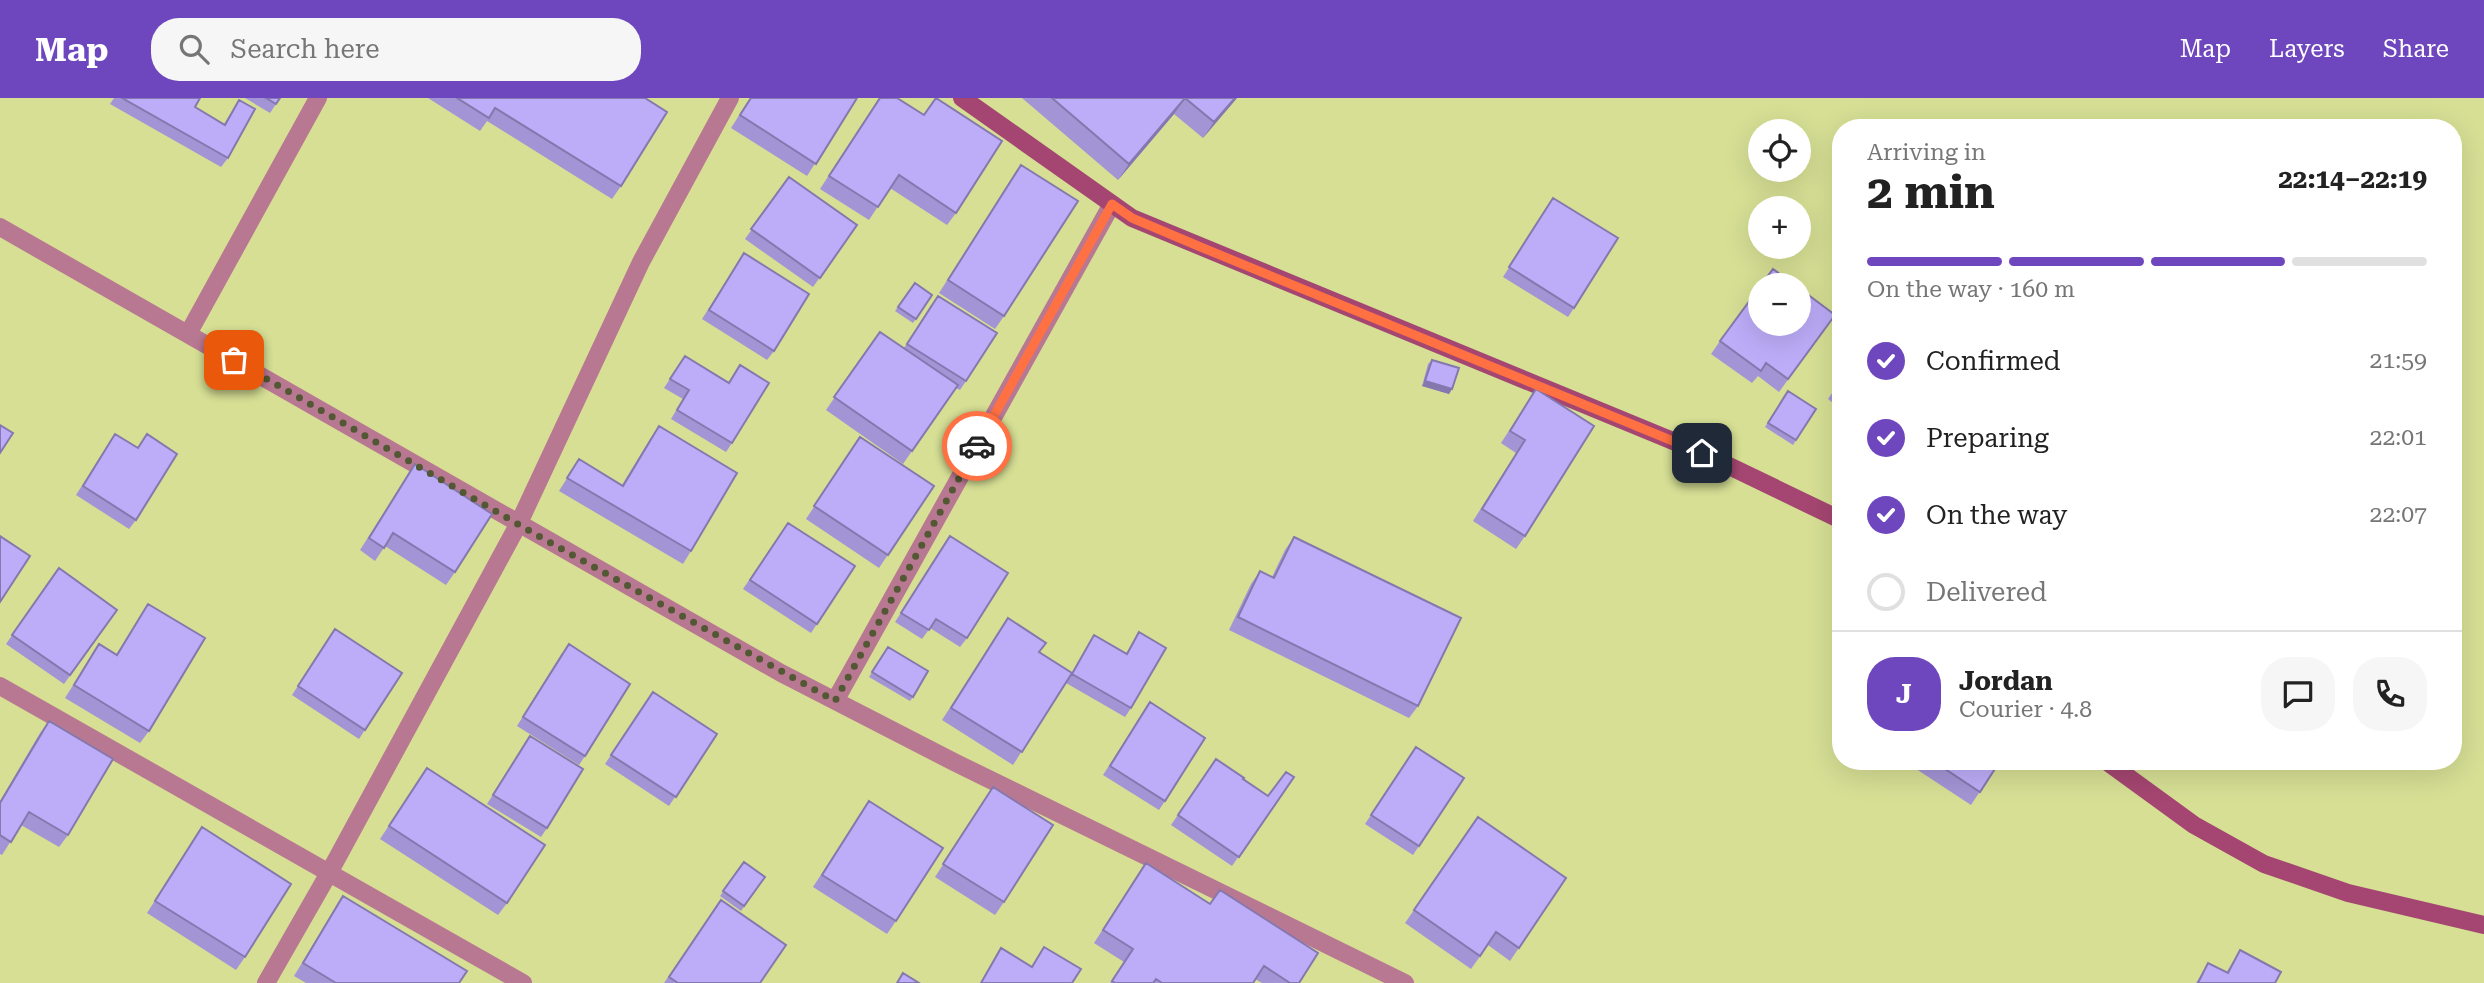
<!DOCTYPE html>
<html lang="en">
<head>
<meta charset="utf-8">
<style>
  :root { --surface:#fff; --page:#f6f6f6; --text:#222; --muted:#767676; --line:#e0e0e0; --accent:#6e47bf }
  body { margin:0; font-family:"Roboto Serif",serif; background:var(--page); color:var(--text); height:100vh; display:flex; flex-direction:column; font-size:26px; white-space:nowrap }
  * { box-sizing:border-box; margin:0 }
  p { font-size:23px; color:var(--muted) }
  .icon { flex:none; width:38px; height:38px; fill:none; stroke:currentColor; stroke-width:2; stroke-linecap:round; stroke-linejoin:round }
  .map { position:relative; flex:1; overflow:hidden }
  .side { position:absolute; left:1832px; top:21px; width:630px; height:651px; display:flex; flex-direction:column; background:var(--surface); border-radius:28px; box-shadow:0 7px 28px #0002 }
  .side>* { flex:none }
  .buttons { position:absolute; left:1748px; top:21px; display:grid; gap:14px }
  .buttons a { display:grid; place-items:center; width:63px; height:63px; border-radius:50%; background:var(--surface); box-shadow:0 7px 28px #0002; font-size:35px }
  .pin { position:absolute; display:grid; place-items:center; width:60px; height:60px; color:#fff; margin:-30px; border-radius:14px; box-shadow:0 4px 10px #0006 }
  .courier { position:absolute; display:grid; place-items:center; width:70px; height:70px; margin:-35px; border:5px solid #ff7043; border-radius:50%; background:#fff; color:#222; box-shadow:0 2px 9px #0007 }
  .headline em { font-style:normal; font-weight:700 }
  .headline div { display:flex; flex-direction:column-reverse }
  .headline { display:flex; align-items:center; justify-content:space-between; height:119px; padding:0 35px }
  h1 { font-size:46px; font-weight:700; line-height:52px }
  .bar { display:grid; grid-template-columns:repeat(4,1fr); gap:10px 7px; align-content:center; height:84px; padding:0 35px }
  .bar i { height:9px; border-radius:5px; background:var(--line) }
  .bar .current { background:var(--accent) }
  .bar p { grid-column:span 4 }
  .line { display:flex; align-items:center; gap:18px; padding:0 35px; border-top:2px solid var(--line) }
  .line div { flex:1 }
  .round { display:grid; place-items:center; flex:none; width:74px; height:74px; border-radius:28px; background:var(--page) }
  ol { padding:0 35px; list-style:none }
  li { display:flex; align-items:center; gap:21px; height:77px }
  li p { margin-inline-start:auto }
  li .icon { padding:7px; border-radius:50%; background:var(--accent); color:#fff; stroke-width:4 }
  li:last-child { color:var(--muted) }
  li i { width:38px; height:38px; border:4px solid var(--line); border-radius:50% }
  header { display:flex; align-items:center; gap:42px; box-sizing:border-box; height:98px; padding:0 35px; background:var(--accent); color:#fff }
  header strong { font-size:33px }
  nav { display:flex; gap:38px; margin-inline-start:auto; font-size:24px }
  .search { width:490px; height:63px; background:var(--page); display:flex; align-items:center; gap:18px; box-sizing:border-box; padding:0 24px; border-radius:28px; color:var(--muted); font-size:26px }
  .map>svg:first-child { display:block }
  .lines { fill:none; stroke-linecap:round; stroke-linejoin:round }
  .street { stroke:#b97892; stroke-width:18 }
  .secondary { stroke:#a44671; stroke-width:18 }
  .wall { fill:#a394d5 }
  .shaded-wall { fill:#8478ae }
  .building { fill:#bdacf8; stroke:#8478ae; stroke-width:2 }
  .done { stroke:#535834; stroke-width:7; stroke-dasharray:0 12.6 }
  .route { stroke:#ff7043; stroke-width:9 }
</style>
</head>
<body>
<header>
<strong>Map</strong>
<div class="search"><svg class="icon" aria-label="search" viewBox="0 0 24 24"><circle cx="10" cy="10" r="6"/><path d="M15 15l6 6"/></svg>Search here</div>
<nav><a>Map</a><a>Layers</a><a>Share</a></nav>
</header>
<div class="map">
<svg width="2484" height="885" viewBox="0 0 2484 885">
  <rect width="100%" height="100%" fill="#d6df94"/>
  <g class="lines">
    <path class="street" d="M0,129L781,575L954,664L1405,885
      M188,236L318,0
      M0,588L523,885
      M835,603L1112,106
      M266,885L329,775L518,427L641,164L730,0"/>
    <path class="secondary" d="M962,0L1132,120L1702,355L1841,422
      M2106,663L2194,727L2264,766L2348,795L2484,827"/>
  </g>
  <path class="wall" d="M114,0H200L195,9L224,26L239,2L228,60L221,69L110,6Z
    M245,0H280L270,15Z
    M428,0H645L621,88L612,101L487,23L480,33Z
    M750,0H857L807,78L731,30Z
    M879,0L923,17L935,0L956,115L947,127L890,90L869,122L820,91Z
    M1022,0H1237L1203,40L1174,16L1118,82Z
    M1021,67L1004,218L995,231L939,195Z
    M789,79L857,127L813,189L745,141Z
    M1553,100L1574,210L1568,219L1503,179Z
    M744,155L774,253L767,262L702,221Z
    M915,185L932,197L913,225L895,213Z
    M931,207L966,283L960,292L956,290L903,366L826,312L880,234L904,250Z
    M1835,217L1779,294L1758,278L1752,285L1711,256L1720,243Z
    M685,258L729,284L740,267L732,345L726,354L671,321L683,301L664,290Z
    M1432,262L1452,291L1449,296L1422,288L1428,266Z
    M1841,282V311L1828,301Z
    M1536,291L1525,438L1516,451L1473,423L1516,355L1501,345Z
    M1788,293L1816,311L1793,347L1765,329Z
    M659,328L691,453L683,466L559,393L579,361L622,387L650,341Z
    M115,336L136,422L129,431L76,397Z
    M860,339L934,388L879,470L806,421Z
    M415,366L455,474L446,487L385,448L375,463L360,452Z
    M788,425L855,468L811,535L743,491Z
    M950,438L967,540L960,549L930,530L922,541L895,524Z
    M1294,439L1418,608L1409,620L1229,532L1251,486L1260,473L1272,479L1285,452Z
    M59,470L117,512L64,586L6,546Z
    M148,506L149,633L140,645L65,600L99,546L116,557Z
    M1008,520L1039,554L1072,575L1094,537L1126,556L1139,534L1131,610L1125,619L1066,585L1013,667L942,622Z
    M335,531L402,575L359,641L292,597Z
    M888,549L913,599L910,603L869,579Z
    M562,555L585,658L579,667L517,628Z
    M653,594L717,636L669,708L605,666Z
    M1144,613L1165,703L1159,712L1103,677Z
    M49,623L68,737L59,749L21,727L2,757L0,756V703L40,635Z
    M530,638L547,730L541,739L487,706Z
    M1416,649L1464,680L1413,757L1365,726Z
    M1216,661L1243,681L1268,698L1294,679L1232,768L1171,727Z
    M1904,663H2000L1971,707Z
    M427,670L507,805L498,817L380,741Z
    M993,689L1004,804L995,817L935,779Z
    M869,703L896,823L887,836L813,789Z
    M1478,719L1566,780L1510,863L1488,847L1471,871L1405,825Z
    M202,729L245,859L236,872L147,815Z
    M744,764L765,779L741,813L720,798Z
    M1146,765L1299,885H1262L1255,881L1253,885H1110L1124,864L1094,845Z
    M343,798L459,885H306L294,878L335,811Z
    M721,802L760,885H664Z
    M2240,852L2275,885H2196L2208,865L2226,875Z"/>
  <path class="shaded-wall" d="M1185,0L1174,16L1118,82L1129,66Z
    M1235,0H1237L1203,40L1214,24Z
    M1425,283L1452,291L1449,296L1422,288Z"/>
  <path class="building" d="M122,0H200L195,9L225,27L239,2L255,11L228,60Z
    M266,0H280L276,6Z
    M457,0H645L667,14L621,88L495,10L489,20Z
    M751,0H857L816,66L740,17Z
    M880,0H897L924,17L936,0L1002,43L956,115L899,77L878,109L829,78Z
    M1052,0H1235L1214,24L1185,0L1129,66Z
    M1021,67L1078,103L1004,218L948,182Z
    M789,79L857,127L820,180L751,131Z
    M1553,100L1618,140L1574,210L1509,169Z
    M744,155L809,196L774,253L709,212Z
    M1773,171L1795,187H1760V226H1799V190L1835,217L1788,281L1766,265L1761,273L1720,243Z
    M915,185L932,197L916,221L898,209Z
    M938,198L997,235L966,283L907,246Z
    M880,234L958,287L912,353L834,299Z
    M685,258L729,285L740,267L769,285L732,345L677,312L689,292L670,281Z
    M1432,262L1459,270L1452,291L1425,283Z
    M1841,282V297L1834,292Z
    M1536,291L1594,328L1525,438L1482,411L1525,342L1510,333Z
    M1788,293L1816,311L1796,342L1768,325Z
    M0,327L13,335L0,355Z
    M659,328L737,375L691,453L567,380L579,361L623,388Z
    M115,336L138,350L147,336L177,356L136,422L83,388Z
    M860,339L934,388L888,457L814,408Z
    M415,366L492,416L455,474L393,435L384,450L369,440Z
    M788,425L855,468L817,526L750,482Z
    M0,438L30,458L0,504Z
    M950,438L1008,475L967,540L936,521L929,532L901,515Z
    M1294,439L1461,520L1418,608L1238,519L1260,473L1274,480Z
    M59,470L117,512L70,577L12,537Z
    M148,506L205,540L149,633L74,587L99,546L117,557Z
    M1008,520L1046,545L1039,554L1072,575L1022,654L951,610Z
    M335,531L402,575L365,632L298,588Z
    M1139,534L1166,550L1131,610L1072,576L1094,537L1127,556Z
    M569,546L630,586L585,658L523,619Z
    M888,549L928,573L913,599L872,574Z
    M653,594L717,636L676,699L611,657Z
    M1150,604L1205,640L1165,703L1110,668Z
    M49,623L113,661L68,737L29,714L11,744L0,737V705Z
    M530,638L583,671L547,730L493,697Z
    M1416,649L1464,680L1419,748L1371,717Z
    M1216,661L1244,680L1243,681L1268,698L1286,674L1294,679L1239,759L1178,717Z
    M1933,663H2000L1980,694Z
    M427,670L545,747L507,805L389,728Z
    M993,689L1053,727L1004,804L943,766Z
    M869,703L943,750L896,823L822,777Z
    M1478,719L1566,780L1519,850L1496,834L1480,858L1414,812Z
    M202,729L291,786L245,859L155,803Z
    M744,764L765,779L744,808L723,793Z
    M1146,765L1210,806L1220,792L1318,855L1299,885H1290L1264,868L1253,885H1162L1156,881L1153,885H1115L1112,883L1133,851L1103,832Z
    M343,798L467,873L459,885H336L303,865Z
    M721,802L786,847L760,885H678L669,879Z
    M1044,849L1081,871L1072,885H981L1001,850L1032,869Z
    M2240,852L2281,874L2275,885H2198L2208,865L2228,875Z
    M903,875L919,885H897Z"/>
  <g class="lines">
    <path class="done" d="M234,262L542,440L835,603L977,348"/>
    <path class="route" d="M977,348L1112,106L1132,120L1203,150L1702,355"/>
  </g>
</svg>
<div class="buttons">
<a><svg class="icon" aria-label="locate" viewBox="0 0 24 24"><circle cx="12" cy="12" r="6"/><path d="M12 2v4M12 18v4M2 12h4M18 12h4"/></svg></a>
<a>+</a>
<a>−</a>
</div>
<div class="pin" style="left:234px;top:262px;background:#ea580c"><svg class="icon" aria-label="bag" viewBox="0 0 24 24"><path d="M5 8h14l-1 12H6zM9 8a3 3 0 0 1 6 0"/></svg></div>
<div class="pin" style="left:1702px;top:355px;background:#1f2937"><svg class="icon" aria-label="home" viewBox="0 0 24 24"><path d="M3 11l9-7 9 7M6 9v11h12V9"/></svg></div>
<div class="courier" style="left:977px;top:348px"><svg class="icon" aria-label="car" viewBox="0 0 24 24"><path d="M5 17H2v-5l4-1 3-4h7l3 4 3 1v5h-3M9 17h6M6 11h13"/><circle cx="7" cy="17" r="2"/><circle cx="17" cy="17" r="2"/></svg></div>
<section class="side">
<div class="headline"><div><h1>2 min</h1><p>Arriving in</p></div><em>22:14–22:19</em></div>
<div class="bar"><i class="current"></i><i class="current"></i><i class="current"></i><i></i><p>On the way · 160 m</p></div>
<ol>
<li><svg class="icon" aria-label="check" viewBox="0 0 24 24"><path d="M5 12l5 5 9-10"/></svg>Confirmed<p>21:59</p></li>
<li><svg class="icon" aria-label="check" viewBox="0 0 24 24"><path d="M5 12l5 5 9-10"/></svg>Preparing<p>22:01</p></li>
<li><svg class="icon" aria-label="check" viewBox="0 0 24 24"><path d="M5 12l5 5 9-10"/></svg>On the way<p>22:07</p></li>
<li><i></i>Delivered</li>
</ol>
<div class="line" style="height:126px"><b class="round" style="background:var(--accent);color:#fff">J</b><div><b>Jordan</b><p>Courier · 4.8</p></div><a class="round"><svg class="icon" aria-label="chat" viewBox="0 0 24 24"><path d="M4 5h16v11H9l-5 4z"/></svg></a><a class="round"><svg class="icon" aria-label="phone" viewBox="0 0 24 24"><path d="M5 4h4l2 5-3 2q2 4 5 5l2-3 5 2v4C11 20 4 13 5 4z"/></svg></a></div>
</section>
</div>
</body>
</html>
